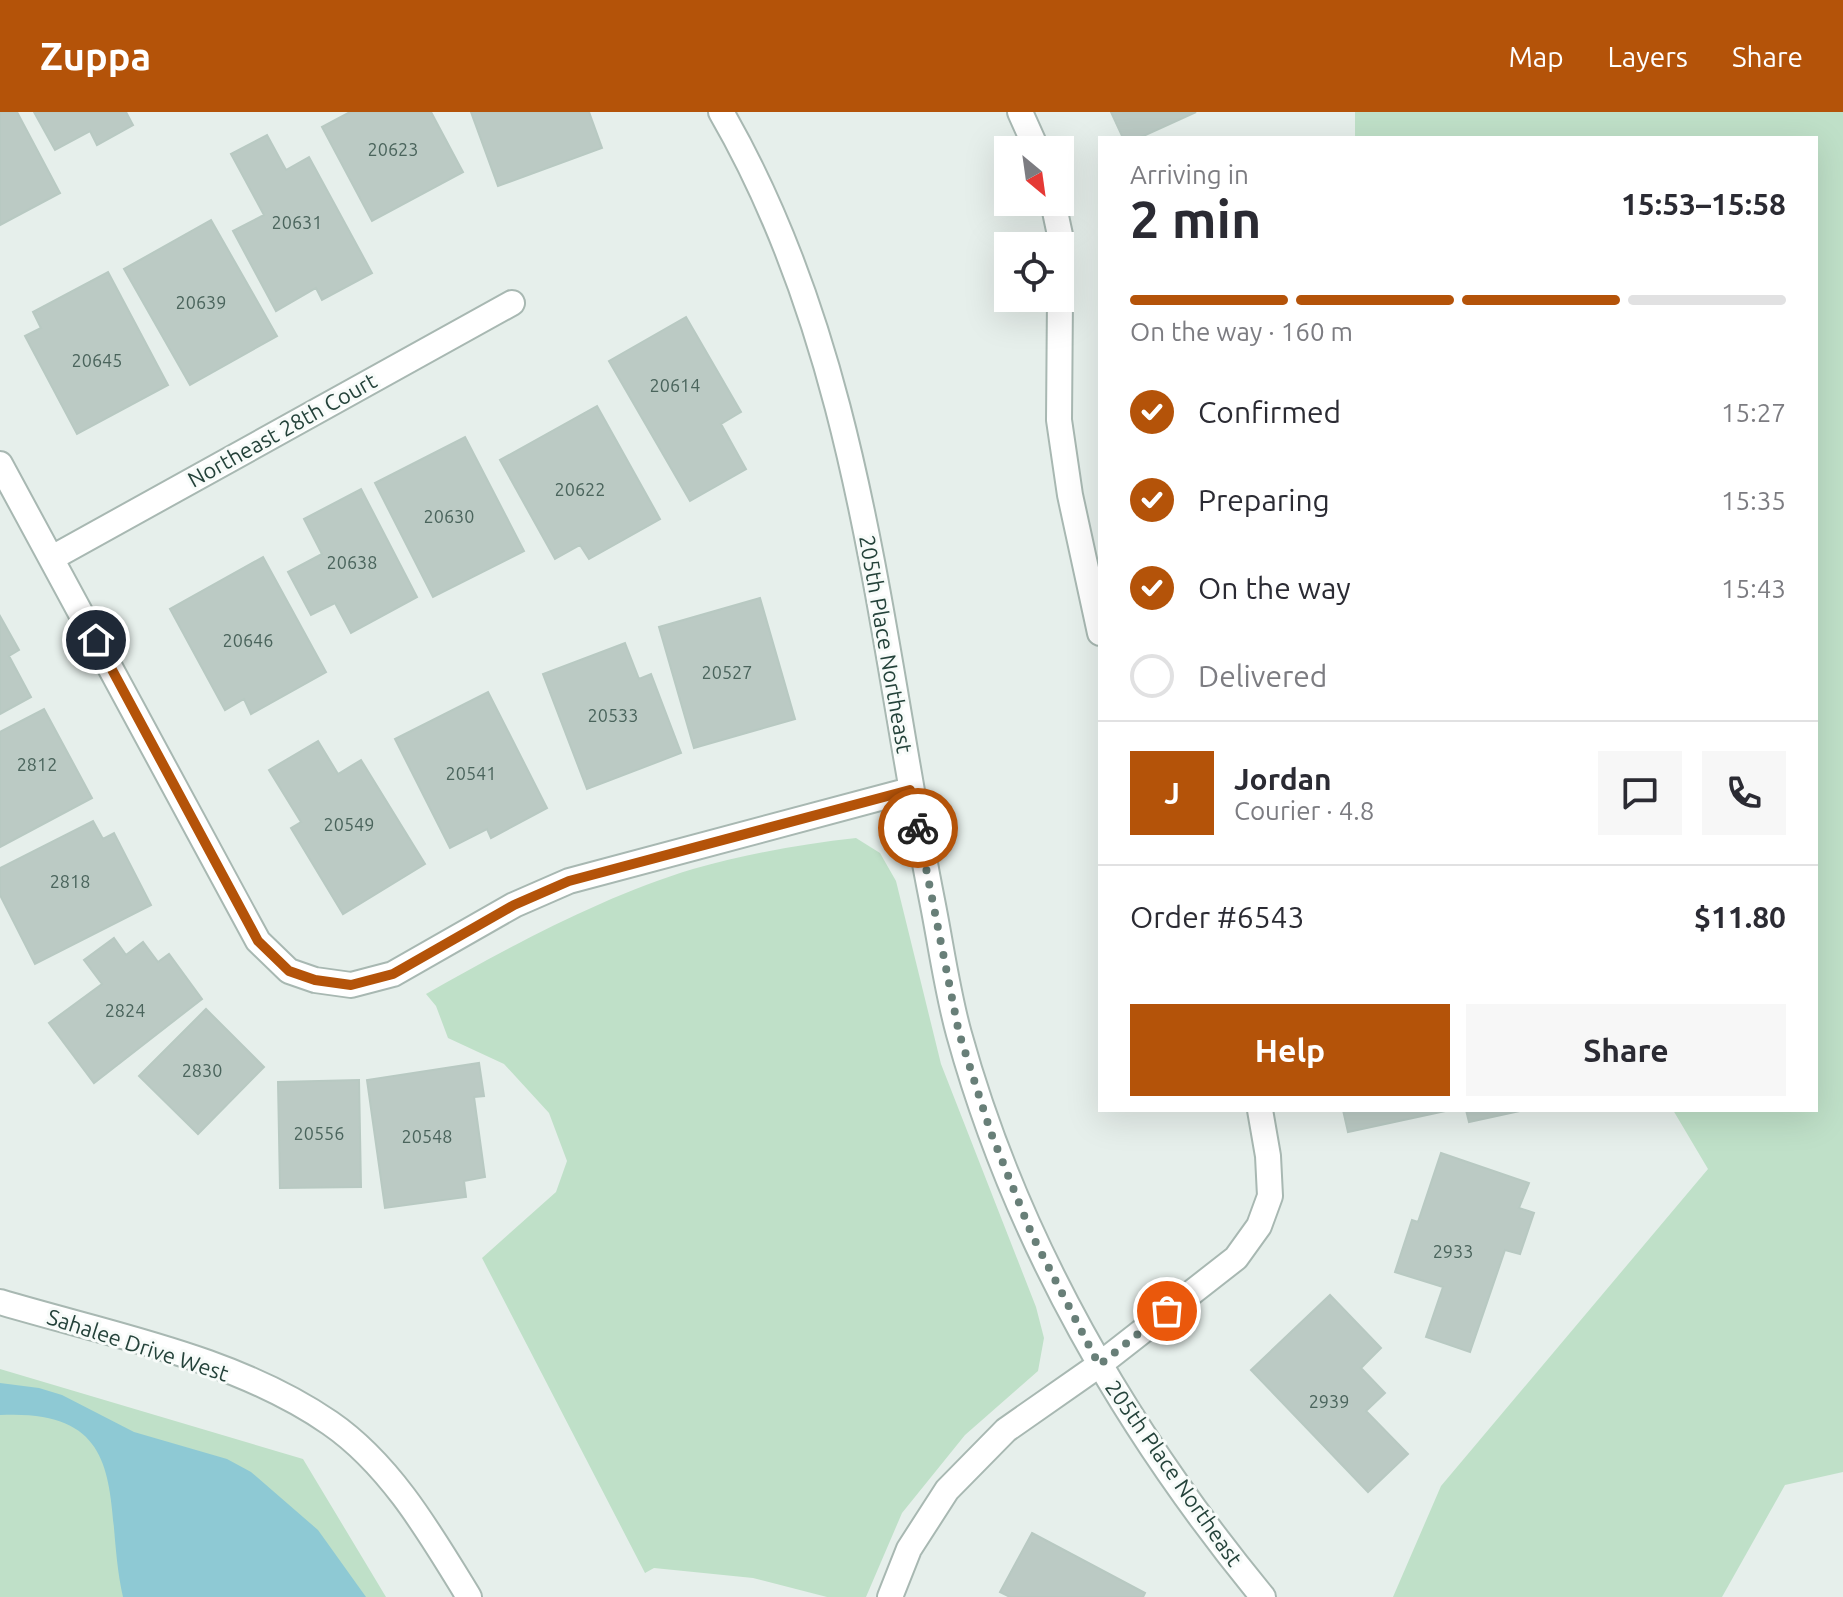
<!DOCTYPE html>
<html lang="en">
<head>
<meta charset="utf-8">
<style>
  :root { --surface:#fff; --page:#f7f7f7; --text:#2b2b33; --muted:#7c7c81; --line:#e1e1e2; --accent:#b45309 }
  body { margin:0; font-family:Ubuntu,sans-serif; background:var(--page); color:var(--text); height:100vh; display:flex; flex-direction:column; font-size:30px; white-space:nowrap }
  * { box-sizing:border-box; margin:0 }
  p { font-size:26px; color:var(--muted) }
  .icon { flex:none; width:44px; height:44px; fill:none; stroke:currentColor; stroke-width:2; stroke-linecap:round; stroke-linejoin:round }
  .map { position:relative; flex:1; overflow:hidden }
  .details { position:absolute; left:1098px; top:24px; width:720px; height:976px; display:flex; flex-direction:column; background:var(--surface); border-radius:0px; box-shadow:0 8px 32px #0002 }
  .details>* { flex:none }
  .needle { width:52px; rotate:151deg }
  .fabs { position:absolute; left:994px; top:24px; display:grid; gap:16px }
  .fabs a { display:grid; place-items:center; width:80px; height:80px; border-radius:0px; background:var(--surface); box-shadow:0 8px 32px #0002; font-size:40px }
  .pin { position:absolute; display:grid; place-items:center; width:68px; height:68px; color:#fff; margin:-34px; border:4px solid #fff; border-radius:50%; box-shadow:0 2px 8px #0007 }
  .courier { position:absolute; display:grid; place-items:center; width:80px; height:80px; margin:-40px; border:6px solid #b45309; border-radius:50%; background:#fff; color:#222; box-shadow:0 2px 10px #0007 }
  .head em { font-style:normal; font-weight:700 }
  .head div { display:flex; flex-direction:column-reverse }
  .head { display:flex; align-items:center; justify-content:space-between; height:136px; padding:0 32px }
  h1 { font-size:52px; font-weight:700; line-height:60px }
  .bar { display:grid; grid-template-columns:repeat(4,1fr); gap:12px 8px; align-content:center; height:96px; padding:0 32px }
  .bar i { height:10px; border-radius:6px; background:var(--line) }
  .bar .selected { background:var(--accent) }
  .bar p { grid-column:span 4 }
  .line { display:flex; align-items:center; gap:20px; padding:0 32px; border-top:2px solid var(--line) }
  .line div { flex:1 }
  .round { display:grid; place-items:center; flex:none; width:84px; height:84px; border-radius:0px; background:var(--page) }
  ol { padding:0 32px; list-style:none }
  li { display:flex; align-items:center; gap:24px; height:88px }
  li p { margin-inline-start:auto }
  li .icon { padding:8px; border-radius:50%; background:var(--accent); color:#fff; stroke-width:4 }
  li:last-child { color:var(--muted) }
  li i { width:44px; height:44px; border:4px solid var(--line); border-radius:50% }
  .cta { display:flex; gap:16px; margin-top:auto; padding:16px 32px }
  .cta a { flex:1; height:92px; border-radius:0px; background:var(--accent); color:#fff; font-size:32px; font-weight:700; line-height:92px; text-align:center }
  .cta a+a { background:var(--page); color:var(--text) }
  header { display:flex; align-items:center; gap:48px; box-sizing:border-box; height:112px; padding:0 40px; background:var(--accent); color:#fff }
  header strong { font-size:38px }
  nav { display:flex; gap:44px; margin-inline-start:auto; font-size:28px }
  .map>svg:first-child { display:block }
  .green { fill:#bfe0c8 }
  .water { fill:#8ec9d4 }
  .building { fill:#bbcac4; stroke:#b8c9c2; stroke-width:2 }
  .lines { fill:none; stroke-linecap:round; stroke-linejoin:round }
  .minor-casing { stroke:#a8b8b2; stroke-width:28 }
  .minor { stroke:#fff; stroke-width:24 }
  .done { stroke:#687f78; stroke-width:8; stroke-dasharray:0 14.4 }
  .route { stroke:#b45309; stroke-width:10 }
  .labels { text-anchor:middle; stroke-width:6; stroke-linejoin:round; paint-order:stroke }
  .number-label { font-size:18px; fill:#4a645c }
  .street-label { font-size:22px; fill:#24423a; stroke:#f7fbf9 }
</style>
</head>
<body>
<header>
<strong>Zuppa</strong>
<nav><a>Map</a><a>Layers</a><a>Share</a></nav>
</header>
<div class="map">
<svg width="1843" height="1485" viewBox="0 0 1843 1485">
  <rect width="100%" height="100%" fill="#e6efeb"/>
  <path class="green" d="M1355,0H1843V1360L1785,1373L1722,1485H1393L1441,1374L1708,1057L1673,998H1816V26H1355Z
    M856,726L880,741L896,769L941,952L1036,1195L1044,1226L1038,1259L965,1323L902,1401L866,1485H827L753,1466L654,1456L645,1461L482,1146L556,1080L567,1049L549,1001L504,952L448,926L436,894L426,882C507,836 603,784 693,757C746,742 801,732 856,726Z
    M0,1257L303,1347L386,1485H0Z"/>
  <path class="water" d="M0,1271L39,1276L62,1283L134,1320L227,1347L251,1360L318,1418L366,1485H123C102,1393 136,1296 0,1303Z"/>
  <path class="building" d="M0,0H17L60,81L0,113Z
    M34,0H126L133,13L97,33L90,19L55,38Z
    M350,0H431L463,60L372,109L322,15Z
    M471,0H589L602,36L498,74Z
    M1111,0H1196L1139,26H1123Z
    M267,23L286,58L309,45L372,161L322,188L316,176L276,199L233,119L264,103L231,42Z
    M211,108L277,224L190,273L124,157Z
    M108,160L168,273L77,322L25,224L41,216L33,200Z
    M686,205L741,300L721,312L746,357L690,389L609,249Z
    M597,294L660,407L589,447L580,433L555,447L500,348Z
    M465,325L524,439L433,485L375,371Z
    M361,377L417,485L351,521L335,491L311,503L288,460L322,442L304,407Z
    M263,445L326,560L251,602L244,587L225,598L170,497Z
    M760,486L795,607L694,636L659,515Z
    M0,504L19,538L9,544L31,585L0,602Z
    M625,531L639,567L651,562L681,641L587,677L543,562Z
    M488,580L547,696L491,726L487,717L450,736L395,627Z
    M44,597L92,686L0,735V620Z
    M318,629L338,662L361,648L425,752L343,802L291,716L301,710L269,658Z
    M93,709L103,727L114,721L151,793L35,852L0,783V756Z
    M114,826L126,843L143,830L158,850L169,842L202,887L94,971L49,911L102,872L84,848Z
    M206,897L264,955L198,1022L139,964Z
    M479,951L484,984L474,985L485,1065L464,1069L466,1085L385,1096L367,968Z
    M359,968L361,1075L280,1076L278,970Z
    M1343,998H1450L1348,1020Z
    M1466,998H1520V999L1469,1010Z
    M1441,1041L1529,1071L1519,1096L1534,1101L1520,1142L1505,1138L1470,1240L1426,1225L1443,1175L1395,1160L1412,1108L1418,1110Z
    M1330,1183L1381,1236L1361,1256L1385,1281L1366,1299L1408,1342L1368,1380L1251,1258Z
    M1032,1421L1145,1481L1143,1485H1010L1000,1480Z"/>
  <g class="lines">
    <defs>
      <path id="minor" d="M721,0C860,240 879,522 932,788C941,833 947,879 959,922C1016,1129 1127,1320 1263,1485
        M1020,0L1037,38
        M1053,90L1060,123V175
        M1060,186L1059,308L1070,383L1100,521
        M0,352L258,829L289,859L315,868L351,873L393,862L514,793L569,769L910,678
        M52,446L512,191
        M0,1190C110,1223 234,1245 330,1311C391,1353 431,1423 469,1485
        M890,1485L909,1437L947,1378L1006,1318L1099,1253L1236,1146L1259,1114L1270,1084L1268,1044L1260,998"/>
    </defs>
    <use href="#minor" class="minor-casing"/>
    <use href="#minor" class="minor"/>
  </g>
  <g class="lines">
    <path class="done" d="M918,716L959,921L991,1021L1032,1123L1099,1253L1167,1199"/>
    <path class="route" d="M96,528L258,829L289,859L315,868L351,873L393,862L514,793L569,769L910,678L918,716"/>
  </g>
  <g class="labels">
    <g class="number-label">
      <text x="393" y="44">20623</text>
      <text x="297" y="117">20631</text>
      <text x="201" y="197">20639</text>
      <text x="97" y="255">20645</text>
      <text x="675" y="280">20614</text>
      <text x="580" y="384">20622</text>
      <text x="449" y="411">20630</text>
      <text x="352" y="457">20638</text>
      <text x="248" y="535">20646</text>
      <text x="727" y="567">20527</text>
      <text x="613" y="610">20533</text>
      <text x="37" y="659">2812</text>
      <text x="471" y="668">20541</text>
      <text x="349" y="719">20549</text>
      <text x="70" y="776">2818</text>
      <text x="125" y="905">2824</text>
      <text x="202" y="965">2830</text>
      <text x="319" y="1028">20556</text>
      <text x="427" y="1031">20548</text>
      <text x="1453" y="1146">2933</text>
      <text x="1329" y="1296">2939</text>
    </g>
    <g class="street-label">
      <text transform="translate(282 318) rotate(-29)" y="8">Northeast 28th Court</text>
      <text transform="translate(886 532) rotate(80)" y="8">205th Place Northeast</text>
      <text transform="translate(138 1233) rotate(18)" y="8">Sahalee Drive West</text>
      <text transform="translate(1174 1361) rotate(55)" y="8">205th Place Northeast</text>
    </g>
  </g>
</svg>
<div class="fabs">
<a><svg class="needle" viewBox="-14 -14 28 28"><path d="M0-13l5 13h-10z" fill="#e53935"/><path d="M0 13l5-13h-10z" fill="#7c7c81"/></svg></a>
<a><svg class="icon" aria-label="locate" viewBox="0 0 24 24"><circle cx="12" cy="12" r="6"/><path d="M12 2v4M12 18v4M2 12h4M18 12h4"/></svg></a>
</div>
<div class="pin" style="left:1167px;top:1199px;background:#ea580c"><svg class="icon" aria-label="bag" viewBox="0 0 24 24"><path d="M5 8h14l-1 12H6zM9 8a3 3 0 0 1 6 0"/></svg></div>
<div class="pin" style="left:96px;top:528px;background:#1f2937"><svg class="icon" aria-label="home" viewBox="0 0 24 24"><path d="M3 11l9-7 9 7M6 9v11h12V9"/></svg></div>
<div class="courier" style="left:918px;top:716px"><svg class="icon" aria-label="bike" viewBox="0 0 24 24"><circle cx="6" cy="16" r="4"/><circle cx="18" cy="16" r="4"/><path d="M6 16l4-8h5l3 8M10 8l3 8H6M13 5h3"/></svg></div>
<section class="details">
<div class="head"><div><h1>2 min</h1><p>Arriving in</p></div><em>15:53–15:58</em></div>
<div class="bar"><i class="selected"></i><i class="selected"></i><i class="selected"></i><i></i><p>On the way · 160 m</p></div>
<ol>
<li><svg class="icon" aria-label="check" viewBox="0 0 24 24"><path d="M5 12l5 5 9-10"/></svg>Confirmed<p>15:27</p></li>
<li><svg class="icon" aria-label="check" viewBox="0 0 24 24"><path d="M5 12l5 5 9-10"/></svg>Preparing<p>15:35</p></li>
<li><svg class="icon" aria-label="check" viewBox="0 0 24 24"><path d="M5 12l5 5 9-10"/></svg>On the way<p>15:43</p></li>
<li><i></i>Delivered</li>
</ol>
<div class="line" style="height:144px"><b class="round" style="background:var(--accent);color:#fff">J</b><div><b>Jordan</b><p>Courier · 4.8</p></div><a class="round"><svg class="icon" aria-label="chat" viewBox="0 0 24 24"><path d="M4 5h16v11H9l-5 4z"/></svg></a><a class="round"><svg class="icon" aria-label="phone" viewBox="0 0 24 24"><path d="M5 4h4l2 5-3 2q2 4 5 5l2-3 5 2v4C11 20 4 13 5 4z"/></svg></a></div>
<div class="line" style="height:104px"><div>Order #6543</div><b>$11.80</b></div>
<div class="cta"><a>Help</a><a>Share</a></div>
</section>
</div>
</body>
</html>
